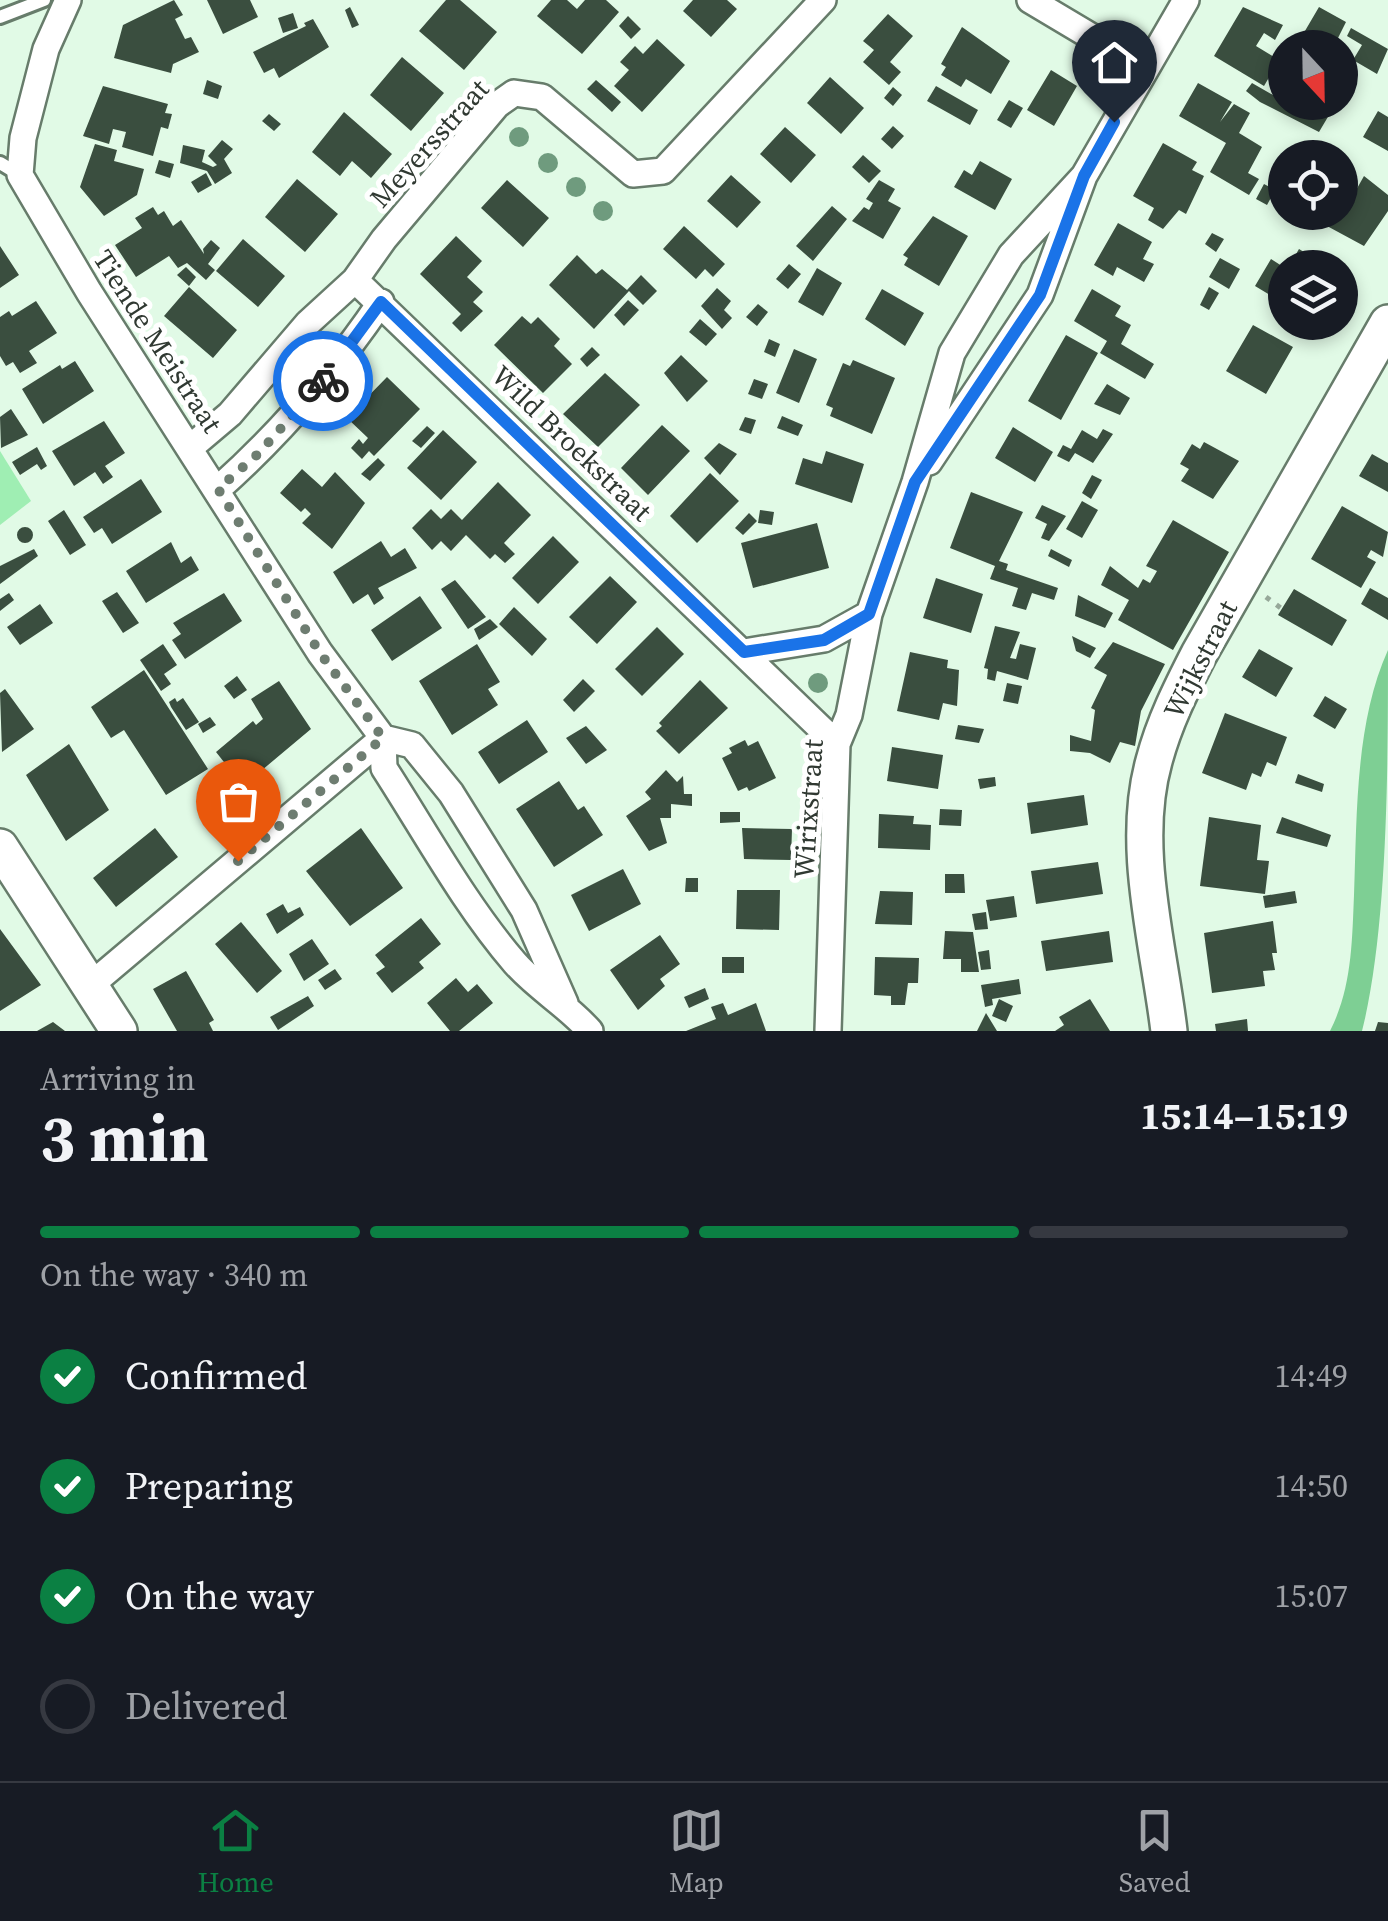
<!DOCTYPE html>
<html lang="en">
<head>
<meta charset="utf-8">
<style>
  :root { --surface:#171b24; --page:#20242c; --text:#f1f3f6; --muted:#9ea1a6; --line:#363941; --accent:#0b8043 }
  body { margin:0; font-family:"Source Serif 4",serif; background:var(--page); color:var(--text); height:100vh; display:flex; flex-direction:column; font-size:38px; white-space:nowrap }
  * { box-sizing:border-box; margin:0 }
  p { font-size:32px; color:var(--muted) }
  .icon { flex:none; width:55px; height:55px; fill:none; stroke:currentColor; stroke-width:2; stroke-linecap:round; stroke-linejoin:round }
  .map { position:relative; height:1031px; overflow:hidden }
  .sheet { display:flex; flex-direction:column; background:var(--surface); flex:1 }
  .sheet>* { flex:none }
  .needle { width:65px; rotate:158deg }
  .fabs { position:absolute; left:1268px; top:30px; display:grid; gap:20px }
  .fabs a { display:grid; place-items:center; width:90px; height:90px; border-radius:50%; background:var(--surface); box-shadow:0 5px 15px #0003; font-size:50px }
  .pin { position:absolute; display:grid; place-items:center; width:85px; height:85px; color:#fff; margin:-102px -42px; border-radius:50% 50% 50% 0; rotate:-45deg; box-shadow:0 0 10px #0007 }
  .pin .icon { rotate:45deg }
  .courier { position:absolute; display:grid; place-items:center; width:100px; height:100px; margin:-50px; border:8px solid #1a73e8; border-radius:50%; background:#fff; color:#222; box-shadow:0 2px 12px #0007 }
  .headline em { font-style:normal; font-weight:700 }
  .headline div { display:flex; flex-direction:column-reverse }
  .headline { display:flex; align-items:center; justify-content:space-between; height:170px; padding:0 40px }
  h1 { font-size:65px; font-weight:700; line-height:75px }
  .bar { display:grid; grid-template-columns:repeat(4,1fr); gap:15px 10px; align-content:center; height:120px; padding:0 40px }
  .bar i { height:12px; border-radius:8px; background:var(--line) }
  .bar .active { background:var(--accent) }
  .bar p { grid-column:span 4 }
  ol { padding:0 40px; list-style:none }
  li { display:flex; align-items:center; gap:30px; height:110px }
  li p { margin-inline-start:auto }
  li .icon { padding:10px; border-radius:50%; background:var(--accent); color:#fff; stroke-width:4 }
  li:last-child { color:var(--muted) }
  li i { width:55px; height:55px; border:5px solid var(--line); border-radius:50% }
  .menu { display:flex; justify-content:space-around; align-items:center; height:140px; border-top:2px solid var(--line); background:var(--surface); font-size:28px; color:var(--muted) }
  .menu a { display:grid; justify-items:center; gap:5px }
  .menu .active { color:var(--accent) }
  .map>svg:first-child { display:block }
  .green { fill:#9feeb3 }
  .water { fill:#7ecf94 }
  .building { fill:#3a4e3f }
  .lines { fill:none; stroke-linecap:round; stroke-linejoin:round }
  .lane-casing { stroke:#677c6b; stroke-width:18 }
  .street-casing { stroke:#677c6b; stroke-width:30 }
  .secondary-casing { stroke:#677c6b; stroke-width:40 }
  .path { stroke:#96a899; stroke-width:5; stroke-dasharray:5 8; stroke-linecap:butt }
  .lane { stroke:#fff; stroke-width:12 }
  .street { stroke:#fff; stroke-width:25 }
  .secondary { stroke:#fff; stroke-width:35 }
  .tree { fill:#6f9b7e }
  .done { stroke:#6e7d71; stroke-width:10; stroke-dasharray:0 18 }
  .route { stroke:#1a73e8; stroke-width:12 }
  .labels { text-anchor:middle; stroke-width:10; stroke-linejoin:round; paint-order:stroke }
  .street-label { font-size:28px; fill:#303932; stroke:#fff }
</style>
</head>
<body>
<div class="map">
<svg width="1388" height="1031" viewBox="0 0 1388 1031">
  <rect width="100%" height="100%" fill="#e1fae6"/>
  <path class="green" d="M0,451L31,501L0,525Z"/>
  <path class="water" d="M1388,650C1388,763 1388,929 1362,1031H1330C1352,988 1352,942 1354,895C1357,815 1355,723 1388,650Z"/>
  <path class="building" d="M174,0L183,15L175,19L185,39L191,37L199,52L173,64L171,73L114,58L123,25Z
    M207,0H250L258,17L223,34Z
    M446,0H460L497,32L464,70L419,31Z
    M551,0H567L577,9L585,0H606L619,12L582,54L537,16Z
    M693,0H727L737,9L711,37L683,11Z
    M350,7L359,25L352,28L345,10Z
    M1243,7L1283,25L1275,40L1264,33L1256,46L1279,60L1264,86L1214,56Z
    M1319,7L1346,22L1333,48H1321L1302,36Z
    M293,13L298,28L283,33L278,18Z
    M888,14L913,36L890,62L901,72L889,85L863,62L874,50L863,41Z
    M628,16L641,29L631,39L619,26Z
    M313,19L329,47L279,78L274,68L264,73L253,52L306,26L304,23Z
    M962,27L1010,61L991,94L966,79L961,87L941,75L946,67L941,64Z
    M1351,28L1388,49L1377,74L1353,60L1362,45L1347,36Z
    M657,39L685,65L642,112L614,86L629,70L620,62L635,46L643,54Z
    M402,57L444,93L411,131L370,95Z
    M1051,70L1077,86L1054,126L1027,110Z
    M830,77L864,108L841,134L807,103Z
    M207,80L222,86L218,99L203,94Z
    M596,80L621,102L612,112L587,89Z
    M1198,83L1232,102L1220,122L1234,104L1250,113L1239,133L1262,147L1248,173L1259,179L1249,195L1210,172L1226,143L1179,116Z
    M1252,83L1301,111L1306,102H1320L1332,110L1319,132L1260,102L1246,91Z
    M103,86L168,104L165,113L172,114L168,129L161,127L153,156L122,147L126,132L113,129L109,144L83,136Z
    M936,86L978,110L970,125L927,101Z
    M893,87L902,95L893,106L884,98Z
    M1009,100L1023,108L1011,128L997,120Z
    M1378,111L1388,117V151L1363,137Z
    M344,112L392,154L371,178L352,161L340,176L312,152Z
    M269,114L281,124L274,131L262,121Z
    M893,126L904,136L892,149L881,139Z
    M785,127L816,155L791,183L760,154Z
    M222,140L233,149L224,159L232,173L215,184L207,171L180,163L183,145L205,150L202,162L213,167L217,165L208,156Z
    M1163,143L1197,162L1192,170L1204,176L1186,214L1179,210L1163,229L1148,220L1154,208L1133,196Z
    M95,144L117,150L114,161L144,169L137,195L104,216L80,187Z
    M863,155L881,171L869,183L852,167Z
    M159,160L174,164L170,178L155,173Z
    M980,161L1012,179L995,210L954,187L964,170L972,175Z
    M206,173L212,185L198,193L191,182Z
    M731,175L761,202L737,228L707,201Z
    M1364,176L1388,195V211L1364,246L1327,226L1335,212H1340V204L1346,208Z
    M297,179L338,214L305,252L265,217Z
    M507,180L549,218L523,247L481,208Z
    M879,180L895,189L888,201L901,208L883,239L852,221L864,207L869,210L873,203L866,199Z
    M1264,184L1275,190L1267,205L1256,199Z
    M832,206L847,219L813,261L796,246Z
    M153,207L158,215L164,211L173,226L181,220L204,254L203,249L211,240L220,248L208,264L215,270L206,280L187,263L178,268L169,256L136,277L115,245L142,228L135,218Z
    M933,216L968,236L939,286L904,265L908,258L903,255Z
    M1118,223L1152,242L1143,259L1154,264L1144,282L1117,267L1113,276L1094,265Z
    M684,226L725,264L713,277L705,269L696,279L663,249Z
    M1212,233L1224,239L1216,252L1205,244Z
    M456,236L482,261L467,277L483,292L473,302L483,311L461,332L452,323L461,314L420,274Z
    M243,239L285,276L258,307L216,271Z
    M0,246L19,275L0,288Z
    M1299,249L1330,268H1288Z
    M577,255L596,274L602,269L627,290L641,275L657,291L643,305L629,291L594,329L549,285Z
    M1220,258L1240,269L1229,289L1209,277Z
    M1271,259L1285,268V304L1255,286Z
    M789,264L801,274L788,289L776,279Z
    M186,267L196,277L189,286L177,275Z
    M817,268L842,283L823,316L798,302Z
    M189,287L237,330L213,358L164,316Z
    M1209,287L1219,293L1209,310L1200,305Z
    M717,288L731,301L724,310L732,318L722,329L701,306Z
    M882,289L924,313L905,346L865,319Z
    M1092,289L1121,306L1115,316L1131,325L1121,344L1154,364L1145,379L1100,353L1107,341L1074,321Z
    M628,300L639,310L624,326L614,315Z
    M36,301L57,333L29,351L37,363L20,373L13,362L6,366L0,356V317L9,311L12,316Z
    M758,304L768,312L757,326L746,317Z
    M522,316L531,324L538,317L560,339L554,346L572,364L543,393L494,345Z
    M700,319L717,334L706,346L689,332Z
    M1253,325L1293,347L1266,394L1226,371Z
    M1066,335L1098,353L1061,420L1028,401Z
    M769,339L780,344L775,357L764,352Z
    M592,347L600,355L587,367L580,359Z
    M794,349L817,359L799,403L776,393Z
    M681,355L708,381L687,402L664,373Z
    M853,360L895,378L872,434L830,416L833,408L826,405L843,363L850,366Z
    M75,361L94,391L43,424L22,389L60,365L62,369Z
    M605,373L640,405L598,447L563,414Z
    M387,377L420,409L374,456L369,451L362,459L351,448L359,439L363,444L368,438L347,418Z
    M754,379L768,384L762,399L748,394Z
    M1107,384L1130,398L1120,415L1094,404Z
    M11,409L28,435L1,448L0,417Z
    M782,416L803,425L798,436L777,428Z
    M745,417L756,420L751,434L739,430Z
    M104,421L125,453L105,466L113,477L103,484L95,472L74,486L52,451Z
    M662,425L690,451L648,495L621,468Z
    M427,426L435,433L421,448L412,441Z
    M1013,427L1053,452L1035,482L995,458Z
    M1103,429L1113,434L1093,463L1075,453L1069,462L1057,456L1063,445L1071,449L1082,430L1097,439Z
    M443,430L477,462L441,500L407,468Z
    M1204,442L1239,461L1213,499L1181,481L1189,469L1180,464L1192,444L1200,449Z
    M719,443L737,454L720,475L704,458Z
    M37,447L47,466L41,470L37,464L20,475L12,462Z
    M826,451L864,464L852,503L795,484L803,458L822,464Z
    M1372,454L1388,463V492L1359,476Z
    M378,458L385,465L370,481L361,474Z
    M302,469L322,487L335,472L365,503L332,549L302,523L311,514L305,508L301,512L280,493Z
    M710,473L739,501L697,543L670,516Z
    M1092,475L1102,480L1091,499L1082,493Z
    M141,479L162,512L112,544L102,528L94,533L83,517Z
    M498,482L531,515L504,543L515,554L505,563L495,554L490,559L466,535L451,551L441,541L432,550L412,528L431,509L441,519L451,509L462,520Z
    M971,492L1023,512L999,561L1008,564L1006,570L1058,588L1054,600L1032,593L1026,610L1012,606L1018,588L990,579L995,566L950,548Z
    M1082,501L1098,510L1082,538L1066,529Z
    M1042,505L1066,516L1049,541L1041,538L1047,524L1035,518Z
    M1342,506L1388,532L1383,557L1371,550L1367,557L1376,562L1361,588L1311,559Z
    M64,510L86,545L70,555L48,521Z
    M760,510L774,512L772,525L758,523Z
    M749,513L757,521L743,535L735,528Z
    M1173,520L1229,552L1173,650L1118,620L1129,600L1101,585L1110,566L1138,588L1143,579L1150,583L1157,571L1146,566Z
    M817,523L829,568L753,588L741,543Z
    M17 535a8 8 0 1 1 16 0a8 8 0 1 1-16 0Z
    M553,536L579,562L538,604L512,578Z
    M381,541L391,557L405,548L417,568L378,588L384,598L374,605L368,594L353,604L333,572Z
    M171,542L181,563L191,556L199,570L146,603L126,571Z
    M34,549L38,556L0,584V566Z
    M1051,549L1072,560L1069,567L1048,556Z
    M610,576L637,602L597,644L569,617Z
    M936,578L983,594L971,633L923,618Z
    M455,580L486,617L468,629L441,589Z
    M1370,588L1388,598V620L1361,604Z
    M1294,589L1347,620L1332,646L1278,615Z
    M117,592L139,623L123,633L102,601Z
    M9,593L14,600L0,611V599Z
    M224,593L242,621L185,659L172,640L181,634L173,623Z
    M1078,595L1113,613L1105,628L1075,616Z
    M420,596L442,628L392,661L371,630Z
    M40,604L53,623L20,645L7,627Z
    M514,607L547,639L532,656L499,624Z
    M490,619L498,627L479,640L474,629Z
    M995,626L1020,632L1010,658L1016,659L1020,644L1036,648L1028,680L997,671L995,681L987,679L988,669L984,668Z
    M657,627L684,654L642,696L615,669Z
    M1072,636L1096,648L1090,658L1076,651Z
    M1113,642L1165,664L1141,711L1135,746L1120,742L1110,763L1090,753L1070,751V735L1091,741L1095,710L1091,708L1107,675L1094,668Z
    M163,644L177,665L164,674L171,684L161,691L140,660Z
    M477,644L500,682L488,689L498,705L452,735L419,681Z
    M1259,649L1293,668L1276,697L1242,677Z
    M910,652L948,660L947,668L959,670L957,706L943,703L939,720L897,711Z
    M144,670L208,769L166,795L124,730L111,738L91,707Z
    M237,676L247,690L234,699L224,686Z
    M583,679L595,691L574,712L563,700Z
    M700,680L728,708L679,754L656,731L662,726L659,723Z
    M279,681L311,729L243,786L216,752L253,721L256,725L263,719L251,699Z
    M1007,683L1022,686L1018,704L1003,701Z
    M5,689L34,729L2,752L0,693Z
    M1325,696L1347,709L1335,729L1313,716Z
    M175,698L177,702L183,698L199,722L186,730L171,707L169,702Z
    M1225,713L1287,737L1276,766L1267,762L1261,777L1252,773L1246,790L1202,773Z
    M210,717L216,725L203,733L198,724Z
    M527,720L548,752L499,784L478,752Z
    M958,725L984,729L979,743L955,739Z
    M586,726L607,750L586,764L566,738Z
    M745,740L748,746L758,741L776,778L749,791L747,787L738,791L722,758L732,753L729,748Z
    M69,744L109,810L66,841L26,775Z
    M892,747L943,755L938,789L887,781Z
    M666,770L677,782L683,776L684,794H692V806L671,804V818H660L667,843L649,851L626,816L651,799L645,792Z
    M1298,774L1324,784L1322,792L1295,783Z
    M995,777L996,786L980,789L978,779Z
    M559,781L578,810L584,806L603,835L554,867L516,809Z
    M1084,795L1088,825L1031,834L1027,803Z
    M940,809L962,810L961,826L939,825Z
    M720,812H740V822L720,823Z
    M879,814L914,816L913,824L931,825L930,850L878,848Z
    M1209,817L1261,825L1257,860L1269,861L1265,894L1200,886Z
    M1282,817L1331,835L1327,847L1276,833Z
    M155,828L178,857L116,907L93,878Z
    M361,828L403,888L350,926L306,871Z
    M742,828L792,829L791,860L744,859Z
    M1098,862L1103,894L1036,904L1031,871Z
    M623,869L641,904L589,931L571,895Z
    M945,874H964L965,893H945Z
    M686,878H698V892H685Z
    M737,890H780L779,930L736,929Z
    M880,891L913,892L912,925L875,924Z
    M1295,891L1297,903L1265,908L1263,896Z
    M1014,896L1017,917L990,921L986,900Z
    M283,904L288,913L300,907L304,915L277,934L266,914Z
    M986,912L988,929L975,930L972,914Z
    M421,918L441,944L419,962L424,968L392,993L376,973L385,967L375,955Z
    M1273,921L1277,953H1272L1275,970L1263,971L1265,986L1212,993L1204,933Z
    M241,922L282,971L257,993L215,944Z
    M0,929L41,985L0,1011Z
    M945,931L973,932L979,972H961V959H943Z
    M1109,931L1113,962L1046,971L1041,941Z
    M660,935L680,964L660,979L665,986L638,1010L610,970Z
    M312,939L329,964L304,981L289,954Z
    M989,950L991,969L981,970L978,952Z
    M722,957H744V973H722Z
    M875,957L919,958L918,983H908L905,1005H891V996L874,995Z
    M335,969L342,979L325,990L318,980Z
    M186,971L214,1020L209,1023L213,1031H177L153,989Z
    M456,978L468,992L477,984L493,1003L459,1031H450L427,1003Z
    M1019,979L1021,994L992,999L993,1005L985,1007L981,985Z
    M705,988L709,999L689,1008L684,997Z
    M308,996L314,1006L278,1030L270,1017Z
    M999,999L1013,1006L1006,1022L992,1016Z
    M1090,999L1110,1031H1055L1064,1025L1059,1017Z
    M723,1003L728,1015L756,1003L766,1031H686L716,1019L711,1007Z
    M986,1013L997,1031H977Z
    M1247,1019L1248,1031H1216L1215,1024Z
    M53,1022L65,1031H37Z
    M1378,1022L1388,1023V1031H1375Z"/>
  <g class="lines">
    <defs>
      <path id="lane" d="M0,17L44,0
        M0,163L20,175"/>
      <path id="street" d="M68,0L46,49L23,138L20,175L89,292L320,653L383,738L384,768C426,833 465,905 515,963C538,989 567,1005 590,1031
        M1030,0L1144,68
        M355,280L837,744
        M191,447L230,414L308,323L355,280L384,239L497,105L514,93L542,97L633,174L663,171L823,0
        M929,462L1040,295L1084,176L1186,0
        M218,489C281,433 334,371 381,302
        M744,652L824,639L869,614
        M383,738L412,745L451,793L524,910L565,1003
        M92,984L383,738
        M828,1031L837,744L849,715L869,614L915,482L952,353L1011,255L1084,176"/>
      <path id="secondary" d="M0,847L119,1031
        M1169,1031C1159,946 1130,846 1154,761C1164,723 1181,689 1199,654L1388,323"/>
    </defs>
    <use href="#lane" class="lane-casing"/>
    <use href="#street" class="street-casing"/>
    <use href="#secondary" class="secondary-casing"/>
    <path class="path" d="M1266,597L1282,609"/>
    <use href="#lane" class="lane"/>
    <use href="#street" class="street"/>
    <use href="#secondary" class="secondary"/>
  </g>
  <g class="tree">
    <circle cx="519" cy="137" r="10"/>
    <circle cx="548" cy="163" r="10"/>
    <circle cx="576" cy="187" r="10"/>
    <circle cx="603" cy="211" r="10"/>
    <circle cx="290" cy="377" r="10"/>
    <circle cx="818" cy="683" r="10"/>
  </g>
  <g class="lines">
    <path class="done" d="M238,861L383,738L320,653L218,489L259,453L323,381"/>
    <path class="route" d="M323,381L381,302L744,652L824,640L869,614L915,482L1040,295L1084,176L1114,122"/>
  </g>
  <g class="labels">
    <g class="street-label">
      <text transform="translate(429 143) rotate(-48)" y="10">Meyersstraat</text>
      <text transform="translate(158 341) rotate(57)" y="10">Tiende Meistraat</text>
      <text transform="translate(572 443) rotate(44)" y="10">Wild Broekstraat</text>
      <text transform="translate(1200 659) rotate(-63)" y="10">Wijkstraat</text>
      <text transform="translate(808 809) rotate(-86)" y="10">Wirixstraat</text>
    </g>
  </g>
</svg>
<div class="fabs">
<a><svg class="needle" viewBox="-14 -14 28 28"><path d="M0-13l5 13h-10z" fill="#e53935"/><path d="M0 13l5-13h-10z" fill="#9ea1a6"/></svg></a>
<a><svg class="icon" aria-label="locate" viewBox="0 0 24 24"><circle cx="12" cy="12" r="6"/><path d="M12 2v4M12 18v4M2 12h4M18 12h4"/></svg></a>
<a><svg class="icon" aria-label="layers" viewBox="0 0 24 24"><path d="M12 4l9 5-9 5-9-5zM3 14l9 5 9-5"/></svg></a>
</div>
<div class="pin" style="left:238px;top:861px;background:#ea580c"><svg class="icon" aria-label="bag" viewBox="0 0 24 24"><path d="M5 8h14l-1 12H6zM9 8a3 3 0 0 1 6 0"/></svg></div>
<div class="pin" style="left:1114px;top:122px;background:#1f2937"><svg class="icon" aria-label="home" viewBox="0 0 24 24"><path d="M3 11l9-7 9 7M6 9v11h12V9"/></svg></div>
<div class="courier" style="left:323px;top:381px"><svg class="icon" aria-label="bike" viewBox="0 0 24 24"><circle cx="6" cy="16" r="4"/><circle cx="18" cy="16" r="4"/><path d="M6 16l4-8h5l3 8M10 8l3 8H6M13 5h3"/></svg></div>
</div>
<section class="sheet">
<div class="headline"><div><h1>3 min</h1><p>Arriving in</p></div><em>15:14–15:19</em></div>
<div class="bar"><i class="active"></i><i class="active"></i><i class="active"></i><i></i><p>On the way · 340 m</p></div>
<ol>
<li><svg class="icon" aria-label="check" viewBox="0 0 24 24"><path d="M5 12l5 5 9-10"/></svg>Confirmed<p>14:49</p></li>
<li><svg class="icon" aria-label="check" viewBox="0 0 24 24"><path d="M5 12l5 5 9-10"/></svg>Preparing<p>14:50</p></li>
<li><svg class="icon" aria-label="check" viewBox="0 0 24 24"><path d="M5 12l5 5 9-10"/></svg>On the way<p>15:07</p></li>
<li><i></i>Delivered</li>
</ol>
</section>
<nav class="menu">
<a class="active"><svg class="icon" aria-label="home" viewBox="0 0 24 24"><path d="M3 11l9-7 9 7M6 9v11h12V9"/></svg>Home</a>
<a><svg class="icon" aria-label="map" viewBox="0 0 24 24"><path d="M3 6l6-2 6 2 6-2v14l-6 2-6-2-6 2zM9 4v14M15 6v14"/></svg>Map</a>
<a><svg class="icon" aria-label="saved" viewBox="0 0 24 24"><path d="M7 4h10v16l-5-4-5 4z"/></svg>Saved</a>
</nav>
</body>
</html>
